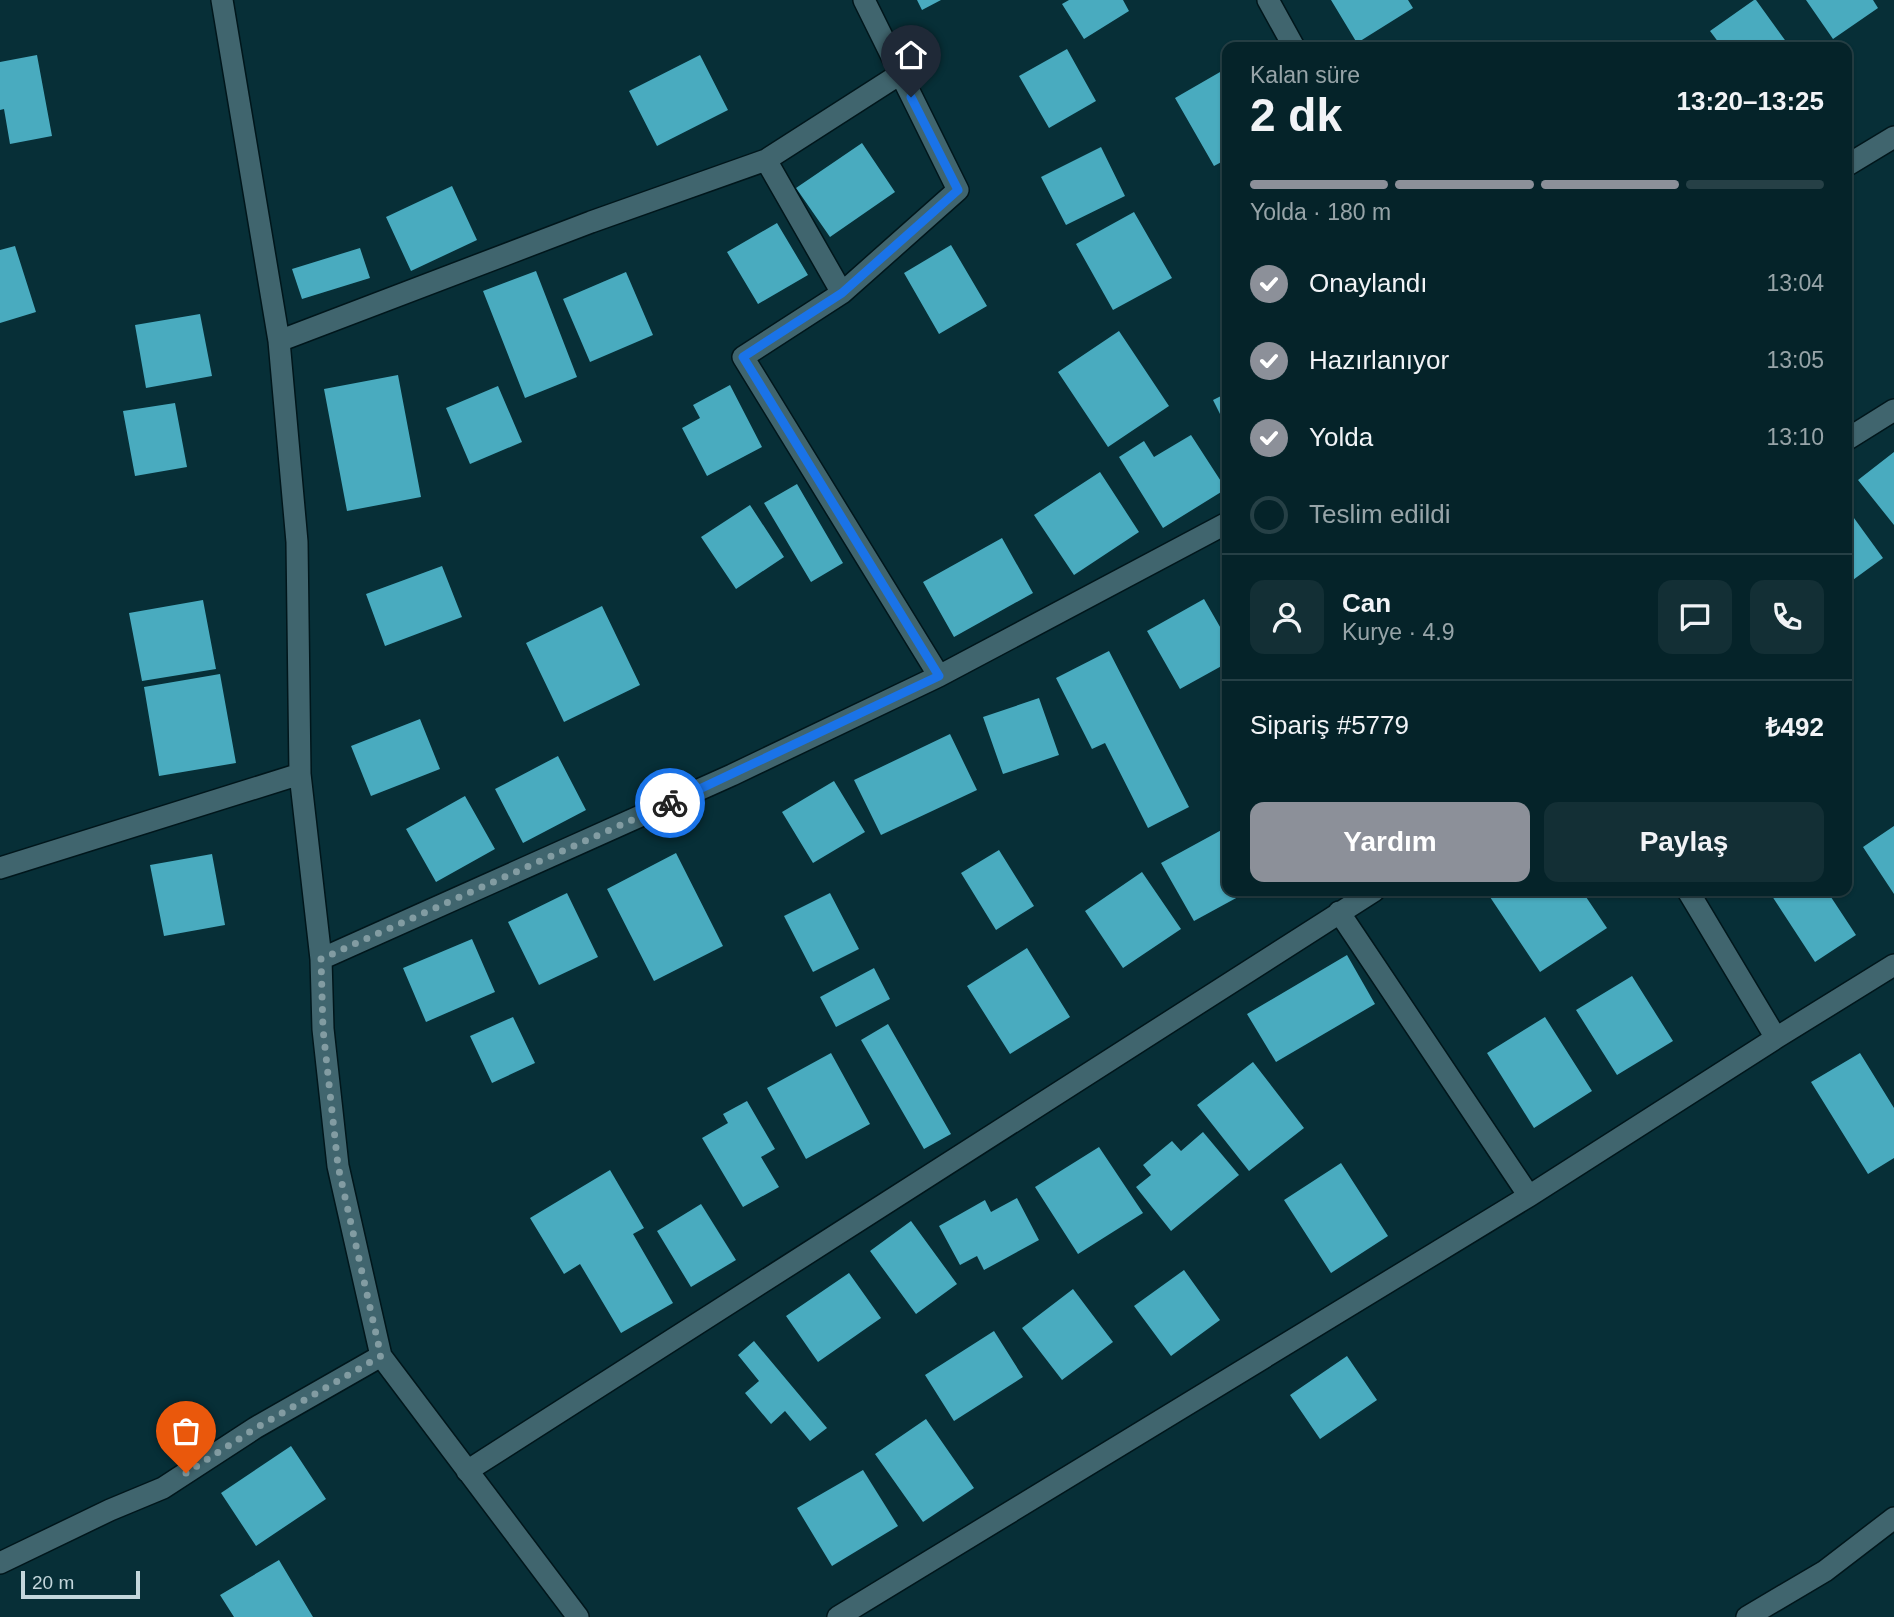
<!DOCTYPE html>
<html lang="tr">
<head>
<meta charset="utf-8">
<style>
  :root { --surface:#052329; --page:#132f35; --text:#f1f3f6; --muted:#97a4a8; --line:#264046; --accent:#8c9099 }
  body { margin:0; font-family:Helvetica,sans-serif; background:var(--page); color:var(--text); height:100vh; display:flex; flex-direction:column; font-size:26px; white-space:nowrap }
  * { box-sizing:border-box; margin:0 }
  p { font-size:23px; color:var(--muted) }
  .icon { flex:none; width:38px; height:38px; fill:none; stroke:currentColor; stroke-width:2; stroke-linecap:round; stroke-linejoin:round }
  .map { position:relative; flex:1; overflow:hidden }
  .details { position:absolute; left:1222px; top:42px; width:630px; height:854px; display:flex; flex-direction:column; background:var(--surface); border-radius:14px; box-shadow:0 2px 5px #0004,0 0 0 2px var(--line) }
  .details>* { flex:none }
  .scale { position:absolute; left:21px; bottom:18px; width:119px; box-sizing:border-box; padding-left:7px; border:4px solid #c4d7dc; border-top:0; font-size:19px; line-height:24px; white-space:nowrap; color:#c4d7dc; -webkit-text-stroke:5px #072f37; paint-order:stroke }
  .pin { position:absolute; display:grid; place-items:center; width:60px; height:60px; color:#fff; margin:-72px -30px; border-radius:50% 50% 50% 0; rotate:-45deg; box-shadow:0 0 7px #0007 }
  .pin .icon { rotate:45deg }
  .courier { position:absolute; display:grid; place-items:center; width:70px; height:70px; margin:-35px; border:5px solid #1a73e8; border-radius:50%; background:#fff; color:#222; box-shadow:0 2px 9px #0007 }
  .overview em { font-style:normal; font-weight:700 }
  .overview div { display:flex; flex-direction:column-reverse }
  .overview { display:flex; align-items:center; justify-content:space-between; height:119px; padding:0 28px }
  h1 { font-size:46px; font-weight:700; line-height:52px }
  .bar { display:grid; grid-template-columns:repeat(4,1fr); gap:10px 7px; align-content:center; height:84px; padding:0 28px }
  .bar i { height:9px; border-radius:5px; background:var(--line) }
  .bar .on { background:var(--accent) }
  .bar p { grid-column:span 4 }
  .line { display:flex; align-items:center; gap:18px; padding:0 28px; border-top:2px solid var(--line) }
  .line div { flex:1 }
  .round { display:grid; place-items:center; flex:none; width:74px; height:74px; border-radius:14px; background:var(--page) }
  ol { padding:0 28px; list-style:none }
  li { display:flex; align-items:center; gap:21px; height:77px }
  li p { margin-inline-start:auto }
  li .icon { padding:7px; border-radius:50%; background:var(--accent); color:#fff; stroke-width:4 }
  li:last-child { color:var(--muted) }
  li i { width:38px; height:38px; border:4px solid var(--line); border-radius:50% }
  .primary-button { display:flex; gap:14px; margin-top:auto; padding:14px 28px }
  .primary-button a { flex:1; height:80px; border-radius:14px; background:var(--accent); color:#fff; font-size:28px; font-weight:700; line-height:80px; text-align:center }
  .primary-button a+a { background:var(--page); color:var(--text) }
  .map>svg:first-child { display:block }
  .building { fill:#49abbf }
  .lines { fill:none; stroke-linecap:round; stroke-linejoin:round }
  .street-casing { stroke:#00161b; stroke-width:24 }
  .street { stroke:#40656e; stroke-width:21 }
  .done { stroke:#829ca2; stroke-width:7; stroke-dasharray:0 12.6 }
  .route { stroke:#1a73e8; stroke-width:9 }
</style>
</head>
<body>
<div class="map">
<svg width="1894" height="1617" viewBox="0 0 1894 1617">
  <rect width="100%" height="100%" fill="#072f37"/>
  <path class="building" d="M917,0H941L922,10Z
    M1069,0H1123L1129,11L1084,39L1062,4Z
    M1331,0H1408L1413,8L1357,43Z
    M1754,0H1756L1790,47H1722L1710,31Z
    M1806,0H1873L1878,8L1833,39Z
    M1067,49L1096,101L1049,128L1019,76Z
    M37,55L52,136L10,144L4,109L0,110V62Z
    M700,55L728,110L657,146L629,91Z
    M1227,68V159L1214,166L1175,98Z
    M862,143L895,192L830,237L796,188Z
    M1101,147L1125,196L1066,225L1041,177Z
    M452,186L477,240L411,271L386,217Z
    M1134,212L1172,278L1113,310L1076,244Z
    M777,223L808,275L758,304L727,252Z
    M951,245L987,306L939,334L904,273Z
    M15,246L36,312L0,323V250Z
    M360,248L370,278L302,299L292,269Z
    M536,271L577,377L525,398L483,291Z
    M626,272L653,335L590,362L563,299Z
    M200,314L212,376L146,388L135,325Z
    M1119,331L1169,406L1108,447L1058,372Z
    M398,375L421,497L347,511L324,389Z
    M730,385L762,447L707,476L682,428L700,418L693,405Z
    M498,386L522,442L470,464L446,408Z
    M1227,393V428L1213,400Z
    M175,403L187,467L135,476L123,411Z
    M1191,435L1226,489L1163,528L1119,457L1144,441L1154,457Z
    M1894,452V525L1858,480Z
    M1100,472L1139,532L1074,575L1034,515Z
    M797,484L843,563L811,582L764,503Z
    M750,505L784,557L736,589L701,537Z
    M1846,507L1883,558L1846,585Z
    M1002,538L1033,593L954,637L923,582Z
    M442,566L462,617L385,646L366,594Z
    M1204,599L1227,639V663L1180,689L1147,631Z
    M203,600L216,669L142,681L129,613Z
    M602,606L640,685L564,722L526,643Z
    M1109,651L1189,807L1148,828L1105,743L1092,749L1056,678Z
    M220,674L236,763L159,776L144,687Z
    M1039,698L1059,755L1003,774L983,717Z
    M420,719L440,769L371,796L351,746Z
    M950,734L977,790L881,835L854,780Z
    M558,756L586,810L523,843L495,789Z
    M834,781L865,832L813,863L782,812Z
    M465,796L495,849L436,882L406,829Z
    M1894,826V894L1863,847Z
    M1227,827V891H1249L1194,921L1161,863Z
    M999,850L1034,906L996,930L961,873Z
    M676,853L723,946L654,981L607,889Z
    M212,854L225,925L164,936L150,865Z
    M1142,872L1181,929L1123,968L1085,911Z
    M1486,891H1582L1607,928L1540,972Z
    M1773,891H1827L1856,935L1815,962L1770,893Z
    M567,893L598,957L539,985L508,922Z
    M830,893L859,949L813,972L784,916Z
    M472,939L495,992L426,1022L403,968Z
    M1027,948L1070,1017L1010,1054L967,986Z
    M1347,955L1375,1004L1276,1062L1247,1014Z
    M874,968L890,999L836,1027L820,997Z
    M1632,976L1673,1041L1617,1075L1576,1010Z
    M513,1017L535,1063L492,1083L470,1036Z
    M1545,1017L1592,1091L1534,1128L1487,1053Z
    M888,1024L951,1134L924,1149L861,1040Z
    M831,1053L870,1124L806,1159L767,1088Z
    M1860,1053L1894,1108V1158L1868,1174L1811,1082Z
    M1253,1062L1304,1128L1249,1171L1197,1105Z
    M747,1101L775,1149L761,1157L779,1187L743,1207L702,1138L728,1123L723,1114Z
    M1203,1132L1239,1175L1171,1231L1136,1187L1151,1175L1143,1165L1172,1141L1181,1151Z
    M1099,1147L1143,1213L1078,1254L1035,1187Z
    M1341,1163L1388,1236L1331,1273L1284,1200Z
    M610,1170L644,1228L633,1234L673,1303L621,1333L580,1264L564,1274L530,1218Z
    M1017,1198L1039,1240L984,1270L977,1256L960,1265L939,1226L985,1200L991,1212Z
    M701,1204L736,1260L691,1287L657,1231Z
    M911,1221L957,1284L916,1314L870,1251Z
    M1184,1270L1220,1320L1171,1356L1134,1306Z
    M849,1273L881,1318L818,1362L786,1316Z
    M1073,1289L1113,1342L1062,1380L1022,1328Z
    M994,1331L1023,1377L954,1421L925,1375Z
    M754,1341L827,1428L810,1441L785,1411L771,1424L745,1393L759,1381L738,1355Z
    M1347,1356L1377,1400L1320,1439L1290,1395Z
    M926,1419L974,1488L923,1522L875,1454Z
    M291,1446L326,1499L256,1546L221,1493Z
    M863,1470L898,1526L832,1566L797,1508Z
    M279,1560L313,1617H234L220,1595Z"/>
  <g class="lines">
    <defs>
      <path id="street" d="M222,0L279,341L297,542L300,774L321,959L323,1029L338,1166L381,1356L578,1617
        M1268,0L1294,47
        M766,160L842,293L958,190L864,0
        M1846,166L1894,137
        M842,293L743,357L939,676
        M279,341L591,222L766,160L900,74
        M1846,440L1894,410
        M0,868L300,774
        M1688,891L1776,1038
        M1339,912L1529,1196
        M321,959L732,775L939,676L1227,523
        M467,1471L1374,891
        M0,1563L110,1510L163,1488L255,1428L381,1356
        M838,1617L1529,1196L1776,1038L1894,965
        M1747,1617L1825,1571L1894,1518"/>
    </defs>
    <use href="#street" class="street-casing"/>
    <use href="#street" class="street"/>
  </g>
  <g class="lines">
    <path class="done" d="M186,1473L256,1428L381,1356L338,1166L323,1029L321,959L670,803"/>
    <path class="route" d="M670,803L939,676L743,357L842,293L958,190L911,97"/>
  </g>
</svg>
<div class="scale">20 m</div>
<div class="pin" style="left:186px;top:1473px;background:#ea580c"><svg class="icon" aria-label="bag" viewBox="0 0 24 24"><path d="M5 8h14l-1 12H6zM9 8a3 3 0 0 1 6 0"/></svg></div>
<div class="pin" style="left:911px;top:97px;background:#1f2937"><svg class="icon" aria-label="home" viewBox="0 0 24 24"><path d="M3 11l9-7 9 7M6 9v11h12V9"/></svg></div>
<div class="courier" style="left:670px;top:803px"><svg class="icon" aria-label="bike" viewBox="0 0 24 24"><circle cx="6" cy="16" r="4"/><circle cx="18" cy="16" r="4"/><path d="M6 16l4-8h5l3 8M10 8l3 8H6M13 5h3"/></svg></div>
<section class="details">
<div class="overview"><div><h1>2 dk</h1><p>Kalan süre</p></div><em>13:20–13:25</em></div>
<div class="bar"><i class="on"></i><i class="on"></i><i class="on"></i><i></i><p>Yolda · 180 m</p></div>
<ol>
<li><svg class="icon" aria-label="check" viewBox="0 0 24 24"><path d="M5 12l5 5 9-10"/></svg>Onaylandı<p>13:04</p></li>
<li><svg class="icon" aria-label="check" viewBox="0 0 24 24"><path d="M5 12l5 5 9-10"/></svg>Hazırlanıyor<p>13:05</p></li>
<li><svg class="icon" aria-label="check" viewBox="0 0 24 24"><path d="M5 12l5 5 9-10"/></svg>Yolda<p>13:10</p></li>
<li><i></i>Teslim edildi</li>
</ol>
<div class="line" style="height:126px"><a class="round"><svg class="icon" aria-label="person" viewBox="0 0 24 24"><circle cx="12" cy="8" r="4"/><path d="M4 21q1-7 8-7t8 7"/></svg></a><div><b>Can</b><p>Kurye · 4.9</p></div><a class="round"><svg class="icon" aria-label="chat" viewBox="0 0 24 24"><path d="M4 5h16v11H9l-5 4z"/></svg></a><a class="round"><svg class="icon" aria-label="phone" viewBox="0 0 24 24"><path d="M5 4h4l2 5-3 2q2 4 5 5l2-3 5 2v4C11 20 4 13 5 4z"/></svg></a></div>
<div class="line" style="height:91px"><div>Sipariş #5779</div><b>₺492</b></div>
<div class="primary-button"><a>Yardım</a><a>Paylaş</a></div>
</section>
</div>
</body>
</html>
